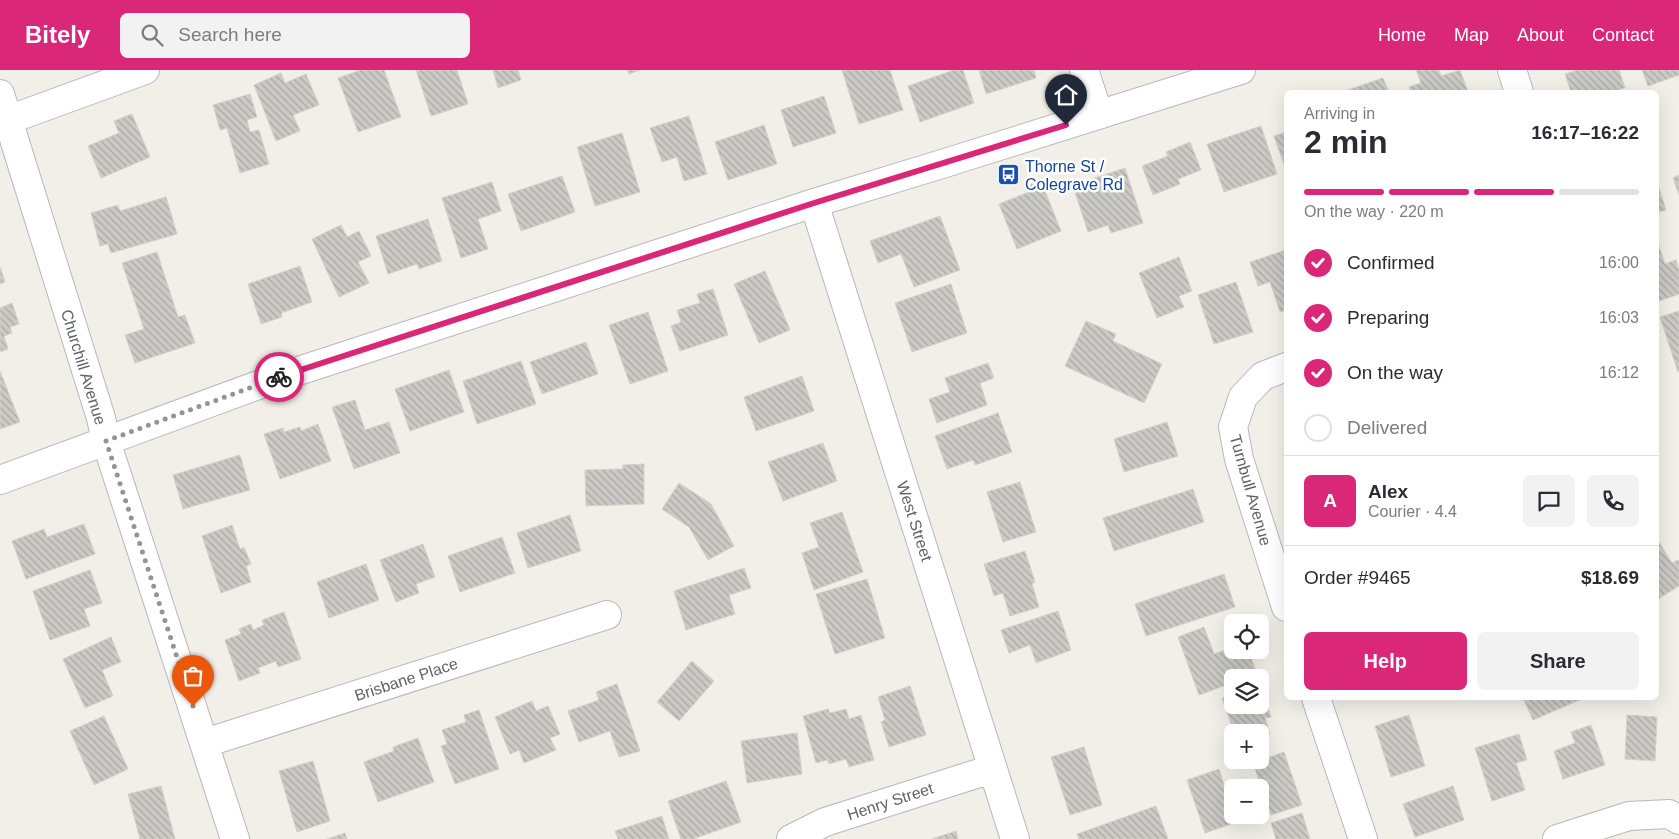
<!DOCTYPE html>
<html lang="en">
<head>
<meta charset="utf-8">
<style>
  :root { --surface:#fff; --page:#f2f2f3; --text:#2b2b33; --muted:#7c7c81; --line:#e1e1e2; --accent:#db2777 }
  body { margin:0; font-family:Arial,sans-serif; background:var(--page); color:var(--text); height:100vh; display:flex; flex-direction:column; font-size:19px; white-space:nowrap }
  * { box-sizing:border-box; margin:0 }
  p { font-size:16px; color:var(--muted) }
  .icon { flex:none; width:28px; height:28px; fill:none; stroke:currentColor; stroke-width:2; stroke-linecap:round; stroke-linejoin:round }
  .map { position:relative; flex:1; overflow:hidden }
  .side { position:absolute; left:1284px; top:20px; width:375px; height:610px; display:flex; flex-direction:column; background:var(--surface); border-radius:8px; box-shadow:0 5px 20px #0002 }
  .side>* { flex:none }
  .buttons { position:absolute; left:1224px; top:544px; display:grid; gap:10px }
  .buttons a { display:grid; place-items:center; width:45px; height:45px; border-radius:8px; background:var(--surface); box-shadow:0 5px 20px #0002; font-size:25px }
  .pin { position:absolute; display:grid; place-items:center; width:42px; height:42px; color:#fff; margin:-51px -21px; border-radius:50% 50% 50% 0; rotate:-45deg; box-shadow:0 0 5px #0007 }
  .pin .icon { rotate:45deg }
  .courier { position:absolute; display:grid; place-items:center; width:50px; height:50px; margin:-25px; border:4px solid #db2777; border-radius:50%; background:#fff; color:#222; box-shadow:0 1px 6px #0007 }
  .overview em { font-style:normal; font-weight:700 }
  .overview div { display:flex; flex-direction:column-reverse }
  .overview { display:flex; align-items:center; justify-content:space-between; height:85px; padding:0 20px }
  h1 { font-size:32px; font-weight:700; line-height:38px }
  .bar { display:grid; grid-template-columns:repeat(4,1fr); gap:8px 5px; align-content:center; height:60px; padding:0 20px }
  .bar i { height:6px; border-radius:4px; background:var(--line) }
  .bar .on { background:var(--accent) }
  .bar p { grid-column:span 4 }
  .line { display:flex; align-items:center; gap:12px; padding:0 20px; border-top:1px solid var(--line) }
  .line div { flex:1 }
  .round { display:grid; place-items:center; flex:none; width:52px; height:52px; border-radius:8px; background:var(--page) }
  ol { padding:0 20px; list-style:none }
  li { display:flex; align-items:center; gap:15px; height:55px }
  li p { margin-inline-start:auto }
  li .icon { padding:5px; border-radius:50%; background:var(--accent); color:#fff; stroke-width:4 }
  li:last-child { color:var(--muted) }
  li i { width:28px; height:28px; border:2px solid var(--line); border-radius:50% }
  .cta { display:flex; gap:10px; margin-top:auto; padding:10px 20px }
  .cta a { flex:1; height:58px; border-radius:8px; background:var(--accent); color:#fff; font-size:20px; font-weight:700; line-height:58px; text-align:center }
  .cta a+a { background:var(--page); color:var(--text) }
  header { display:flex; align-items:center; gap:30px; box-sizing:border-box; height:70px; padding:0 25px; background:var(--accent); color:#fff }
  header strong { font-size:24px }
  nav { display:flex; gap:28px; margin-inline-start:auto; font-size:18px }
  .search { width:350px; height:45px; background:var(--page); display:flex; align-items:center; gap:12px; box-sizing:border-box; padding:0 18px; border-radius:8px; color:var(--muted); font-size:19px }
  .map>svg:first-child { display:block }
  .building { fill:url(#building-back-hatch); stroke:#d6d1c6 }
  .lines { fill:none; stroke-linecap:round; stroke-linejoin:round }
  .minor-casing { stroke:#b5b8bc; stroke-width:30 }
  .minor { stroke:#fff; stroke-width:28 }
  .done { stroke:#929495; stroke-width:5; stroke-dasharray:0 9 }
  .route { stroke:#db2777; stroke-width:6 }
  .labels { text-anchor:middle; stroke-width:5; stroke-linejoin:round; paint-order:stroke }
  .transit-label { font-size:16px; fill:#164399; stroke:#fff; text-anchor:start }
  .street-label { font-size:16px; fill:#5f6368; stroke:#fff }
</style>
</head>
<body>
<header>
<strong>Bitely</strong>
<div class="search"><svg class="icon" aria-label="search" viewBox="0 0 24 24"><circle cx="10" cy="10" r="6"/><path d="M15 15l6 6"/></svg>Search here</div>
<nav><a>Home</a><a>Map</a><a>About</a><a>Contact</a></nav>
</header>
<div class="map">
<svg width="1679" height="769" viewBox="0 0 1679 769">
  <defs>
    <pattern id="building-back-hatch" width="6" height="6" patternUnits="userSpaceOnUse" patternTransform="scale(1.25)"><rect width="6" height="6" fill="#cccac5"/><path d="M-1 5l2 2M0 0l6 6M5-1l2 2" fill="none" stroke="#a9a8a4"/></pattern>
  </defs>
  <rect width="100%" height="100%" fill="#f1efe8"/>
  <path class="building" d="M361,0H384L401,47L358,62L338,8Z
    M416,0H457L468,34L431,46Z
    M493,0H518L521,10L498,18Z
    M627,0H640L629,4Z
    M842,0H890L903,40L859,54Z
    M954,0H963L974,33L920,52L908,16Z
    M979,0H1034L1036,8L986,24Z
    M1416,0H1439L1441,6L1460,0L1468,22H1411L1409,17L1421,13Z
    M1578,0H1619L1625,18L1610,22H1571L1565,4Z
    M1642,0H1679V5L1648,16Z
    M281,3L285,13L306,4L319,35L293,45L300,61L276,71L254,15Z
    M1383,8L1389,22H1342Z
    M250,24L257,47L247,50L250,62L259,60L269,94L240,103L227,58L220,60L213,35Z
    M824,26L836,63L793,77L781,40Z
    M132,44L150,87L101,108L88,76L119,63L114,51Z
    M689,46L707,104L684,111L677,87L662,92L650,58Z
    M764,55L777,94L728,110L715,72Z
    M1261,56L1277,104L1224,122L1207,74Z
    M1286,62V100L1274,66Z
    M622,63L640,122L595,136L577,77Z
    M1190,72L1201,100L1178,109L1180,114L1153,125L1142,96L1168,86L1166,82Z
    M1125,98L1143,153L1111,163L1108,155L1088,162L1075,122L1094,116L1092,109Z
    M1679,105V125L1673,108Z
    M562,106L575,142L521,161L508,124Z
    M1656,109L1666,140L1656,143Z
    M1041,111L1061,161L1017,179L999,134L1029,122L1027,116Z
    M492,112L501,141L478,149L488,179L461,188L442,128Z
    M166,127L177,164L111,183L108,174L100,176L91,143L118,135L120,141Z
    M940,146L960,200L914,217L901,184L878,193L870,171Z
    M428,149L442,191L419,199L417,194L388,204L376,166Z
    M341,155L347,167L359,161L371,186L358,192L369,213L339,227L312,169Z
    M1658,173L1665,194L1676,190L1679,200V224L1656,232V174Z
    M1286,180V240L1280,242L1270,212L1258,216L1250,192Z
    M157,182L178,247L185,245L195,273L135,293L125,265L144,259L122,193Z
    M1179,187L1192,221L1179,226L1184,237L1157,248L1139,203Z
    M300,196L312,232L281,243L282,247L261,254L248,214Z
    M0,197L5,212L0,214Z
    M765,201L790,260L759,273L734,214Z
    M1236,212L1253,262L1214,274L1198,225Z
    M951,214L967,263L912,282L895,233Z
    M713,219L728,265L680,281L671,256L681,252L677,240L700,233L697,224Z
    M12,233L19,254L10,257L12,263L4,266L8,279L0,282V238Z
    M1679,241V301L1678,302L1660,247Z
    M648,242L668,301L630,314L609,255Z
    M1086,251L1116,264L1113,271L1162,294L1144,333L1065,296Z
    M586,272L598,304L542,324L530,292Z
    M521,291L536,334L477,354L463,311Z
    M988,293L994,308L980,313L987,335L937,353L929,329L950,322L945,308Z
    M449,300L464,342L410,361L395,319Z
    M0,301L20,352L0,359Z
    M802,306L814,341L756,361L744,327Z
    M355,330L365,360L389,352L400,383L354,399L332,337Z
    M998,343L1012,382L975,395L973,390L947,399L935,366Z
    M1167,352L1178,386L1124,402L1114,369Z
    M318,354L331,391L280,409L264,364L283,358L284,362L300,357L301,361Z
    M823,373L837,411L783,431L768,392Z
    M240,385L250,420L183,439L173,405Z
    M644,394V434L586,436L585,400L623,399V395Z
    M1020,412L1036,462L1003,472L987,422Z
    M679,413L711,434L734,476L708,490L689,457L662,439Z
    M1193,419L1204,452L1114,481L1103,448Z
    M842,442L863,502L814,520L802,483L819,477L810,453Z
    M570,445L581,481L528,498L517,463Z
    M84,454L95,484L26,509L12,471L44,459L47,467Z
    M232,455L240,479L244,477L251,494L246,496L251,512L221,523L202,466Z
    M502,467L515,503L460,522L448,486Z
    M1657,469L1672,493L1678,490L1679,492V516L1658,529L1656,526Z
    M423,474L435,507L416,514L419,523L396,532L380,490Z
    M1025,481L1035,512L1032,514L1039,537L1010,546L1003,523L994,526L984,494Z
    M366,494L379,530L329,548L317,512Z
    M744,498L751,518L729,525L735,544L686,560L674,521Z
    M90,500L102,533L84,539L90,556L50,570L33,521Z
    M1224,504L1235,537L1146,566L1135,534Z
    M867,509L885,568L835,584L816,524Z
    M1058,541L1071,580L1036,593L1030,575L1009,583L1001,560Z
    M284,542L301,589L278,597L276,591L258,598L260,603L239,611L225,570L241,564L239,559L251,554L253,560L264,555L262,550Z
    M1204,557L1214,584L1232,578V580H1248L1257,604L1248,608H1232V613L1199,625L1178,567Z
    M111,567L121,592L102,600L113,626L85,638L63,589Z
    M692,591L714,611L679,651L657,632Z
    M617,614L640,681L619,687L610,661L579,672L568,641L599,630L596,622Z
    M910,616L926,665L889,677L881,652L885,650L878,627Z
    M1232,624V635H1260V633L1266,631L1271,647L1265,648L1270,664L1260,668V662H1234L1222,628Z
    M1523,628H1584L1533,650Z
    M532,631L536,641L548,636L560,664L550,668L556,680L524,693L519,680L510,684L495,647Z
    M828,639L830,643L846,639L849,649L861,645L874,690L849,697L846,689L829,694L827,690L816,693L803,646Z
    M479,640L499,699L455,714L441,676L447,674L442,660L466,652L464,645Z
    M1409,645L1425,696L1391,707L1375,656Z
    M1627,645L1657,647L1655,691L1625,689Z
    M104,646L128,699L94,715L70,661Z
    M1591,655L1605,695L1563,709L1554,681L1575,673L1571,662Z
    M797,663L802,704L747,713L741,671Z
    M1519,664L1527,690L1516,693L1525,720L1492,731L1475,678Z
    M418,668L434,712L378,732L364,692L394,681L393,677Z
    M1084,677L1102,735L1070,745L1051,687Z
    M1284,682L1302,735L1271,745L1253,693Z
    M313,691L330,751L297,762L279,701Z
    M1219,699L1232,739V745H1235L1237,752L1205,763L1187,710Z
    M726,711L741,752L693,769H681L668,731Z
    M161,716L175,769H140L128,724Z
    M1453,716L1464,750L1415,767L1403,734Z
    M1156,736L1168,769H1079L1077,764Z
    M1302,743L1310,769H1276L1271,753Z
    M662,746L669,769H618L615,761Z
    M956,761L958,769H932Z
    M345,763L347,769H327Z"/>
  <g class="lines">
    <defs>
      <path id="minor" d="M1084,0L1099,45
        M1512,0L1519,22
        M0,24L101,348L106,371L235,769
        M8,50L145,0
        M814,133L1015,769
        M1286,297L1263,306L1243,327L1233,357L1239,389L1286,537
        M0,410L280,307L814,133L942,94L1241,0
        M1316,628L1363,769
        M205,673L607,545
        M791,769L825,752L992,699
        M1557,769L1629,746L1669,744L1679,750"/>
    </defs>
    <use href="#minor" class="minor-casing"/>
    <use href="#minor" class="minor"/>
  </g>
  <g class="lines">
    <path class="done" d="M193,636L106,371L279,307"/>
    <path class="route" d="M279,307L814,133L1066,55"/>
  </g>
  <defs>
    <symbol id="bus-square" viewBox="-11 -11 22 22"><rect x="-9" y="-9" width="18" height="18" rx="4" fill="#1a4fb4" stroke="#fff"/><path d="M-5-6H5V4H4V6H2V4H-2V6H-4V4H-5ZM-3.5-4V0h7V-4ZM-3.5 1.2v1.5H-2V1.2ZM2 1.2v1.5H3.5V1.2Z" fill="#fff"/></symbol>
  </defs>
  <g fill-rule="evenodd">
    <use href="#bus-square" x="996" y="92" width="25" height="25"/>
  </g>
  <g class="labels">
    <g class="transit-label">
      <text x="1025" y="102">Thorne St /<tspan x="1025" dy="18">Colegrave Rd</tspan></text>
    </g>
    <g class="street-label">
      <text transform="translate(84 297) rotate(73)" y="6">Churchill Avenue</text>
      <text transform="translate(1251 420) rotate(74)" y="6">Turnbull Avenue</text>
      <text transform="translate(915 451) rotate(72)" y="6">West Street</text>
      <text transform="translate(406 609) rotate(-18)" y="6">Brisbane Place</text>
      <text transform="translate(890 731) rotate(-18)" y="6">Henry Street</text>
    </g>
  </g>
</svg>
<div class="buttons">
<a><svg class="icon" aria-label="locate" viewBox="0 0 24 24"><circle cx="12" cy="12" r="6"/><path d="M12 2v4M12 18v4M2 12h4M18 12h4"/></svg></a>
<a><svg class="icon" aria-label="layers" viewBox="0 0 24 24"><path d="M12 4l9 5-9 5-9-5zM3 14l9 5 9-5"/></svg></a>
<a>+</a>
<a>−</a>
</div>
<div class="pin" style="left:193px;top:636px;background:#ea580c"><svg class="icon" aria-label="bag" viewBox="0 0 24 24"><path d="M5 8h14l-1 12H6zM9 8a3 3 0 0 1 6 0"/></svg></div>
<div class="pin" style="left:1066px;top:55px;background:#1f2937"><svg class="icon" aria-label="home" viewBox="0 0 24 24"><path d="M3 11l9-7 9 7M6 9v11h12V9"/></svg></div>
<div class="courier" style="left:279px;top:307px"><svg class="icon" aria-label="bike" viewBox="0 0 24 24"><circle cx="6" cy="16" r="4"/><circle cx="18" cy="16" r="4"/><path d="M6 16l4-8h5l3 8M10 8l3 8H6M13 5h3"/></svg></div>
<section class="side">
<div class="overview"><div><h1>2 min</h1><p>Arriving in</p></div><em>16:17–16:22</em></div>
<div class="bar"><i class="on"></i><i class="on"></i><i class="on"></i><i></i><p>On the way · 220 m</p></div>
<ol>
<li><svg class="icon" aria-label="check" viewBox="0 0 24 24"><path d="M5 12l5 5 9-10"/></svg>Confirmed<p>16:00</p></li>
<li><svg class="icon" aria-label="check" viewBox="0 0 24 24"><path d="M5 12l5 5 9-10"/></svg>Preparing<p>16:03</p></li>
<li><svg class="icon" aria-label="check" viewBox="0 0 24 24"><path d="M5 12l5 5 9-10"/></svg>On the way<p>16:12</p></li>
<li><i></i>Delivered</li>
</ol>
<div class="line" style="height:90px"><b class="round" style="background:var(--accent);color:#fff">A</b><div><b>Alex</b><p>Courier · 4.4</p></div><a class="round"><svg class="icon" aria-label="chat" viewBox="0 0 24 24"><path d="M4 5h16v11H9l-5 4z"/></svg></a><a class="round"><svg class="icon" aria-label="phone" viewBox="0 0 24 24"><path d="M5 4h4l2 5-3 2q2 4 5 5l2-3 5 2v4C11 20 4 13 5 4z"/></svg></a></div>
<div class="line" style="height:65px"><div>Order #9465</div><b>$18.69</b></div>
<div class="cta"><a>Help</a><a>Share</a></div>
</section>
</div>
</body>
</html>
